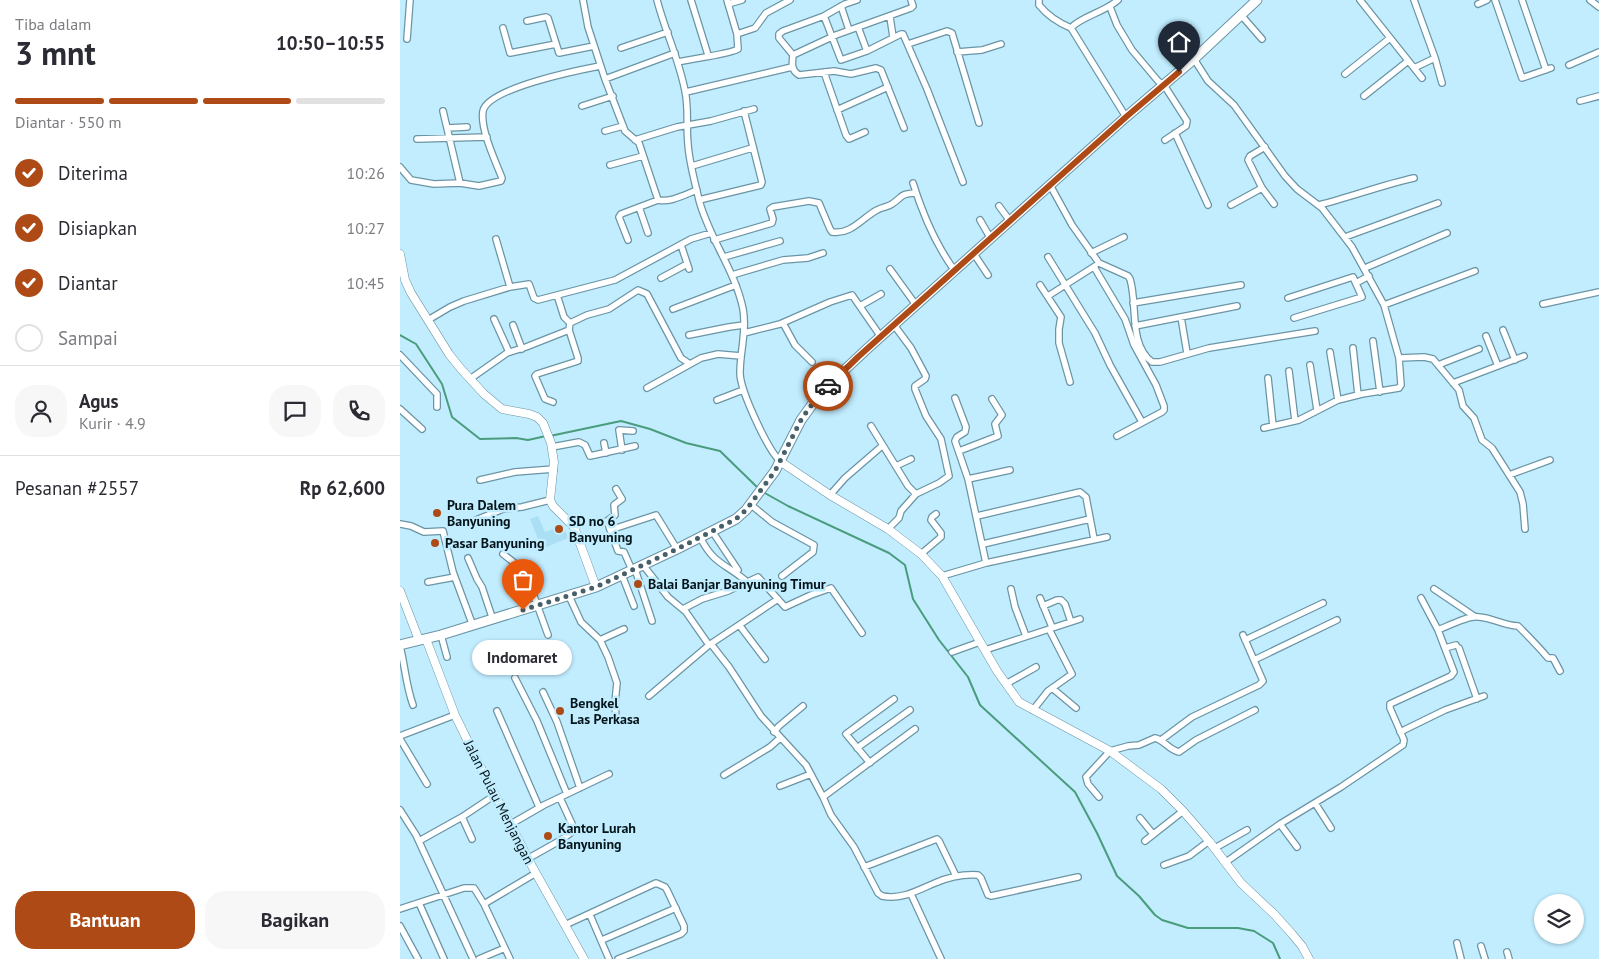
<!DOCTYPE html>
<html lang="id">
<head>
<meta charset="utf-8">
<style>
  :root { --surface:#fff; --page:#f7f7f7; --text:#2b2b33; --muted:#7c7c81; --line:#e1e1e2; --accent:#ae4a16 }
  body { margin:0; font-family:"PT Sans",sans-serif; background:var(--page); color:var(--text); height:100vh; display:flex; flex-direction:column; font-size:19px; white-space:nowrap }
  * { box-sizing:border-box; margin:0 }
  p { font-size:16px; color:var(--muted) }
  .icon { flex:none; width:28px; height:28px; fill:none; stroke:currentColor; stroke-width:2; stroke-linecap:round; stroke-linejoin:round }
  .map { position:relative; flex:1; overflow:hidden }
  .sheet { display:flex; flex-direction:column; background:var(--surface); width:400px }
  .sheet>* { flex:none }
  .buttons { position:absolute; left:1134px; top:894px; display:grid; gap:10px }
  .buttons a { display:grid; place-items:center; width:50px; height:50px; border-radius:50%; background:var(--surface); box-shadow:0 1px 4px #0004; font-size:25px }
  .pin { position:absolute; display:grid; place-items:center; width:42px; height:42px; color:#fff; margin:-51px -21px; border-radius:50% 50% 50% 0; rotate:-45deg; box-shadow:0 0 5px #0007 }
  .pin .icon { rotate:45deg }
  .courier { position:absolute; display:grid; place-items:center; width:50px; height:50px; margin:-25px; border:4px solid #ae4a16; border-radius:50%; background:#fff; color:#222; box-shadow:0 1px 6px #0007 }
  .bubble { position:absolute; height:35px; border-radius:18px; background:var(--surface); box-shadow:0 1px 4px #0004; font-size:16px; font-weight:700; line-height:35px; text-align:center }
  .head em { font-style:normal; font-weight:700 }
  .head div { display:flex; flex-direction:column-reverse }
  .head { display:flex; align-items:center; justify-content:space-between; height:85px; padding:0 15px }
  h1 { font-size:32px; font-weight:700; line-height:38px }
  .bar { display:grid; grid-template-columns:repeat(4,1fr); gap:8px 5px; align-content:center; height:60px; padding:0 15px }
  .bar i { height:6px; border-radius:4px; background:var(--line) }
  .bar .selected { background:var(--accent) }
  .bar p { grid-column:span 4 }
  .line { display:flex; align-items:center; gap:12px; padding:0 15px; border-top:1px solid var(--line) }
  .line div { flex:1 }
  .round { display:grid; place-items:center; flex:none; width:52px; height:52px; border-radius:20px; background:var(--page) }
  ol { padding:0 15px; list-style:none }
  li { display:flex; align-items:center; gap:15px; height:55px }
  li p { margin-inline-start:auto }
  li .icon { padding:5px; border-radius:50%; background:var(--accent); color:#fff; stroke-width:4 }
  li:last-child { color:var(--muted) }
  li i { width:28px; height:28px; border:2px solid var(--line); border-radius:50% }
  .action { display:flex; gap:10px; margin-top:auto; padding:10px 15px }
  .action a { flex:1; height:58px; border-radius:20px; background:var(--accent); color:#fff; font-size:20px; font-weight:700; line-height:58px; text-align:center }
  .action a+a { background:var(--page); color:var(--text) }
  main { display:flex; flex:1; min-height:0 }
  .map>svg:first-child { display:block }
  .built { fill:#abe0f4 }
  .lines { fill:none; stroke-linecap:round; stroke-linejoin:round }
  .stream { stroke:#4a9c7d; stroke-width:2 }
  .minor-casing { stroke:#6b95a5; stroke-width:8 }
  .tertiary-casing { stroke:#6b95a5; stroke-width:9 }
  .secondary-casing { stroke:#6b95a5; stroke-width:11 }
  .minor { stroke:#fff; stroke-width:5.5 }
  .tertiary { stroke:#fff; stroke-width:8 }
  .secondary { stroke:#fff; stroke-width:9 }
  .done { stroke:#46606a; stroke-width:5; stroke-dasharray:0 9 }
  .route { stroke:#ae4a16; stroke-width:6 }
  .poi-dot { fill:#ae4a16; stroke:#c1edff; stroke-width:2 }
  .labels { text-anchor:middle; stroke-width:5; stroke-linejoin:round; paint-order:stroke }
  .poi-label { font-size:14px; font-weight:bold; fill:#04141a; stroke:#c1edff; text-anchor:start }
  .street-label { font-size:14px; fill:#04141a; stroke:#c1edff }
</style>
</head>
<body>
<main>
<section class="sheet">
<div class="head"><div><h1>3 mnt</h1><p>Tiba dalam</p></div><em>10:50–10:55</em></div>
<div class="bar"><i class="selected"></i><i class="selected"></i><i class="selected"></i><i></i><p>Diantar · 550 m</p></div>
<ol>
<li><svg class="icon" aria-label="check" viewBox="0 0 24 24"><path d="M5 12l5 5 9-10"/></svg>Diterima<p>10:26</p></li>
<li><svg class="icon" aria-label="check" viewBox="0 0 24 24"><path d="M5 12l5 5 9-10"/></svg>Disiapkan<p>10:27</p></li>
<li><svg class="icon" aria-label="check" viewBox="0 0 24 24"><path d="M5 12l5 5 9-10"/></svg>Diantar<p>10:45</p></li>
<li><i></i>Sampai</li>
</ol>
<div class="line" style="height:90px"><a class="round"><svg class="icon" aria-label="person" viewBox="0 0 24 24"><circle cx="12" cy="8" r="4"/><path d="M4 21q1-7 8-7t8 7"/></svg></a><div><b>Agus</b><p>Kurir · 4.9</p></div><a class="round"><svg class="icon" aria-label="chat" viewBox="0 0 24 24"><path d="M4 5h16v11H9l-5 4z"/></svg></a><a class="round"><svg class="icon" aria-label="phone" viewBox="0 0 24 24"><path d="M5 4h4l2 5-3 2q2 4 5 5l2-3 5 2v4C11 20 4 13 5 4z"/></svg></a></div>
<div class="line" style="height:65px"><div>Pesanan #2557</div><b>Rp 62,600</b></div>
<div class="action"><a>Bantuan</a><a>Bagikan</a></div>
</section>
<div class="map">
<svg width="1199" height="959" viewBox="0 0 1199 959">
  <rect width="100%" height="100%" fill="#c1edff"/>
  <path class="built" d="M138,516L145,532L163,525L168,538L142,549L130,519Z"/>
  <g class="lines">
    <path class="stream" d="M0,335L16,344L42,384L52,417L80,439L116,438L128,440L146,436
      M150,436L221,421L250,429L286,443L320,451L359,489
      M363,492L388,506L489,553L505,565L513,599L539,640L568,677L580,705L675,792L697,833L717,876L739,896L755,915L762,920L788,928H838L854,931L873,943L880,959"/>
    <defs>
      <path id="minor" d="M183,0L188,27L205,79L225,131L239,143L258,200
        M257,0C265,31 279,59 285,91C289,108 286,126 288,144C289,162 295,182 299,200C309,238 335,270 343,309C347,331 340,351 340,373C340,390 368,451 381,462
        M291,0L308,55
        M457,0L445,4L424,16L383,31L379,34V38L393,55C392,64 391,70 399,75L434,71L451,74L476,68L481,70L504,128
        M639,0V5C647,15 659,23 671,28L726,117
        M960,0L1022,78
        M1014,0L1035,58L1042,83
        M1095,0L1122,78L1151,68
        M1122,0L1146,70
        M1190,0L1199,7
        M328,4L342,0
        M1078,4L1087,0
        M441,6L449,30
        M710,7L717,25L732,50L758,81L764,85L787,121L786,126L765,140
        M841,15L862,39
        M424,16L441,60L467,51L501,34H503L527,89L563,182
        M490,17L493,37
        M127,21L146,17L148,18L159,53L194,46
        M458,27L467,51
        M103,28L110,53L156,44
        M671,28C680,17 705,12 718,0
        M337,34L355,28L366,13L390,0
        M7,39L10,0
        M508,44L547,31L552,33L579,123
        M221,48L268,32
        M557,52L582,50L601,44
        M393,55L436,35L511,8L513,6L511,0
        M794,59L808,81L834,105L885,176L897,189L922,208L952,247L984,305L999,358L1024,357L1033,359L1059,390L1063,406L1074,418L1082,440L1092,448L1120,492L1123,504L1125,529
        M278,62C290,59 331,54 338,49L337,34L327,0
        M1169,65L1199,52
        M1014,68L1035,58
        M424,72L446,135L449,139L465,132
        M945,74L990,38
        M205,79L275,53
        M286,92L392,67
        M964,96L1008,61
        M1180,101L1199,96
        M182,106L213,96
        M437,110L488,87
        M43,111L60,183
        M47,128L67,127
        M205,131L223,126
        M775,133L808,205
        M17,139L87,137
        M235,140L277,127L311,121L354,109
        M865,147L850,156L848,160L862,188L874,204
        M210,165L243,156
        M292,166L352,148
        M0,167L11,180L34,184L60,183L79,186L101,181L102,178C95,160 80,129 83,111C88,88 179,70 200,66
        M513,183C523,215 535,244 555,271
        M650,185L672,225L699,263L728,276L730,279C738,304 728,344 752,362H760L809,348L915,331
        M299,200L361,185L362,182L344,111
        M831,205L862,188
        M919,205C951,197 982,185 1014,178
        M599,206L610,221
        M239,207L248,233
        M580,220L591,239
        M945,237L1038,203
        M96,239L110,287
        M228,240L219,217L221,214L258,200C270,203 286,194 297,190
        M314,240L372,223L373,219L370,209L373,207L409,201L419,203L430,229L432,232C451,235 462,218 477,210C482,207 488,207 492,204C504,196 499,194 516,193
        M281,245L289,269
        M691,253L724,237
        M574,254L588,275
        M324,257L380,241
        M648,257L695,333L710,365L742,422
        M694,267L725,319L734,345L756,385L764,406V410L762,412L717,436
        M965,268L1047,233
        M490,269L516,305
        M332,275L383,260L408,258L423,253
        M261,278L287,264
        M956,283L969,276
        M640,285L661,317L659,329V343L670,382
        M157,295L164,317L170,323
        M648,296L695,266
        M888,298L953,277L962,297L894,318
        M733,303L841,285
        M1143,304L1199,292
        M984,305L1075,271
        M460,306L481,294
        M273,309L336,285
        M781,317L787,353
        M94,319L109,352
        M28,320L50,307L64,301L110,287L129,284L134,298L138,300L215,280L291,239L311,233
        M383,323L395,345L412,362
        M113,325L122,349
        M735,326L837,306
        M1103,330L1115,360
        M344,333L380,324L430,302L452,295L481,337
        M289,335L329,327L344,325
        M1086,336L1098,366
        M973,341L980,392
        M953,348L958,395
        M930,352L938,400
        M0,355L37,394V407
        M910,365L917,410
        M1038,365L1079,349
        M889,371L895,421
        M868,378L873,426
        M70,379L107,353L126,347L169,330
        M1053,383L1124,356
        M247,388L301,358L318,354L341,356
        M555,398L566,427L565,432L557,437L555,441L568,479L586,563
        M317,400L343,390
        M153,402L145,399L135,376L137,374L178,361V358L169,330L170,323L187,315L209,309L238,290L247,294L281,358L290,364
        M0,409L22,429
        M471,426L508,486L516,494
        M864,428L899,420L938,400L962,394L999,388L1001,385L999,358
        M204,443L206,453
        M152,447L179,442L185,445L190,456L235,446
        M222,450L219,430L233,431
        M559,451L598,436L595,424L602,415L592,399
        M496,466L511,459
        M1109,475L1150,460
        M568,479L610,470
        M80,480L115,472L154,469
        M216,489L222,499L214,505L215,515L207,521L218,551L224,552L232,570
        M430,495L445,478L482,446
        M350,504L372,522L414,545L413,552L382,576
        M577,516L680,492L686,497L694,539
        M76,520L103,509L122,507L150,500
        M0,524L11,526L24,532L43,531L53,572L73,626
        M488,529L499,518L501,511L516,494L539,483L549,476L541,439L526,416L515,389V386L525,379L526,376L511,348L494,325
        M210,530L256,515L277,549
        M312,531L338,570
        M300,537C314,565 325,563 346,581
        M583,544L690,519
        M103,554L125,571L148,635
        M521,554L541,537V533L531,520L532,517L536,514
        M68,558L77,579L82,587L93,620
        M243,565L268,597L286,612L309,645
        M235,569L252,621
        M222,575L234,606
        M542,576L586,563L707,537
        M28,582L55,577
        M611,589L615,607L626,636
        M1034,589L1074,616
        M169,596L181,622L200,640L208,657L217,683L215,702L216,719
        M640,598L652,627
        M643,606L657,600H661L665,604L671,622
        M283,609L302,599L328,591L358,577L385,607L411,595L431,588L462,633
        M340,626L365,659
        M1038,630C1048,626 1069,615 1079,617C1093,618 1102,625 1118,626C1129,637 1138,646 1148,658H1153L1160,671
        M41,635L47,657
        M200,640L224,629
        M845,640L923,603
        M311,644L329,667L361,716L406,765L423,797L431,815L454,847L478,893L482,896C502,900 518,890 535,883C549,877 563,874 578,875L581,878L588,895L591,896L678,877
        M0,646C5,666 6,686 13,705
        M1045,648L1056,645
        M1059,648L1077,699
        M585,650L680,619
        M552,652L580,642
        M854,660L937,620
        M115,678L137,721L167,794
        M606,684L636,667
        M652,688L676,708
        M143,692L157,722L180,788
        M249,696L309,645L378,599
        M633,710L648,691L672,674L649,629
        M97,711L139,807
        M374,732L379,726L403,706
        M1000,732L1045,710L1084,696
        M0,736L55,715
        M0,739L27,784
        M761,740L792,717L859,685L863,681L843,635
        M457,748L510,710
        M470,763L446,734L494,699
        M324,775L370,747L380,738
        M380,786L411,774
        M423,797L515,729
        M699,797L688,784L686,777L710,751L728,746L739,745L755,738C764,740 769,750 779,752L796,740L855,710
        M915,803L931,828
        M0,810L16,835L73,959
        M62,817L72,839
        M740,818L753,834
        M111,824L144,805L209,774
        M880,824L897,847
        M19,841L62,817L95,795
        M745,841L783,811
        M815,848L847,830
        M129,858L161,840L172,832V824L160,798
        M826,862L880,824L941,787L1003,745L1004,740L990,708V704L1051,676L1054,672L1038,630L1021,598
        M764,865L789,856L809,841
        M464,867L537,839L539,841L556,876
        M511,894L541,959
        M19,903L44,959
        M84,904L136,873
        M0,909L64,888H74L84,904L110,959
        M190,915L209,959
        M165,925L256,883L265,887L267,890L284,926V931L281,934L218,959
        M0,926L18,959
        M202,940L276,908
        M1057,943L1061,959
        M1081,946L1085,959
        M1107,952L1109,959
        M79,959L105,948"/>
      <path id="tertiary" d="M0,254L5,280L11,293L49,354L61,369L84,394L102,409L129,414L137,417L143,423L151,443L154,462L150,500L153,506L174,527L196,587
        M381,462L430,495L488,529L521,554L542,576L597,671L619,702L710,751L761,789L783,811L809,841L841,883L874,914L892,934L902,946L909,959
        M0,591L19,640
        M26,639L55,715L77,760L133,868L184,959"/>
      <path id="secondary" d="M0,645L41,635L196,587L277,549L336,519L346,510L375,471L401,420L422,391L468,348L726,117L794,59L857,0"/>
    </defs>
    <use href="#minor" class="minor-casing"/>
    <use href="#tertiary" class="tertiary-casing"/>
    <use href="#secondary" class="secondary-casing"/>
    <use href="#minor" class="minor"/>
    <use href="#tertiary" class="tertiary"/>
    <use href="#secondary" class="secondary"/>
  </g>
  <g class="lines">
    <path class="done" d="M123,610L196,587L277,549L336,519L346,510L375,471L401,420L409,408L428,386"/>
    <path class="route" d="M428,386L458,357L726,117L779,72"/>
  </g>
  <g class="poi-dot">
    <circle cx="37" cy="513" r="5"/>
    <circle cx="159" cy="529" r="5"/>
    <circle cx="35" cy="543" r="5"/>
    <circle cx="238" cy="584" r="5"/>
    <circle cx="160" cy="711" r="5"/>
    <circle cx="148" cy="836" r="5"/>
  </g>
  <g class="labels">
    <g class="poi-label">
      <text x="47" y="510">Pura Dalem<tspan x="47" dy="16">Banyuning</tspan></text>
      <text x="169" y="526">SD no 6<tspan x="169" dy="16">Banyuning</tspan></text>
      <text x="45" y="548">Pasar Banyuning</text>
      <text x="248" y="589">Balai Banjar Banyuning Timur</text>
      <text x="170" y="708">Bengkel<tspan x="170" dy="16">Las Perkasa</tspan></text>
      <text x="158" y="833">Kantor Lurah<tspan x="158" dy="16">Banyuning</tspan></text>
    </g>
    <g class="street-label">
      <text transform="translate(99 802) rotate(63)" y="5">Jalan Pulau Menjangan</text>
    </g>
  </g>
</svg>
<div class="buttons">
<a><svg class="icon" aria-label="layers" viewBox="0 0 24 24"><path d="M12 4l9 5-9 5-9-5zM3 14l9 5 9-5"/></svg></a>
</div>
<div class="pin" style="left:123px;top:610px;background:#ea580c"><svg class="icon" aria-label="bag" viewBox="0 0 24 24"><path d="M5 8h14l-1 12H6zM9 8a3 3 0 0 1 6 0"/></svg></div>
<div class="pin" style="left:779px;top:72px;background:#1f2937"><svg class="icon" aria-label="home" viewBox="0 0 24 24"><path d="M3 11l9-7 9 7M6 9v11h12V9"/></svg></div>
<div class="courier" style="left:428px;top:386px"><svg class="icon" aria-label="car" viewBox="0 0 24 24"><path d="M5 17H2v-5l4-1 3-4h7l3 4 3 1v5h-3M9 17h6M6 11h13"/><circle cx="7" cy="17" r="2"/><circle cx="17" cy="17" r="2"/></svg></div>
<div class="bubble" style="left:72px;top:640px;width:100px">Indomaret</div>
</div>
</main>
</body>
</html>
